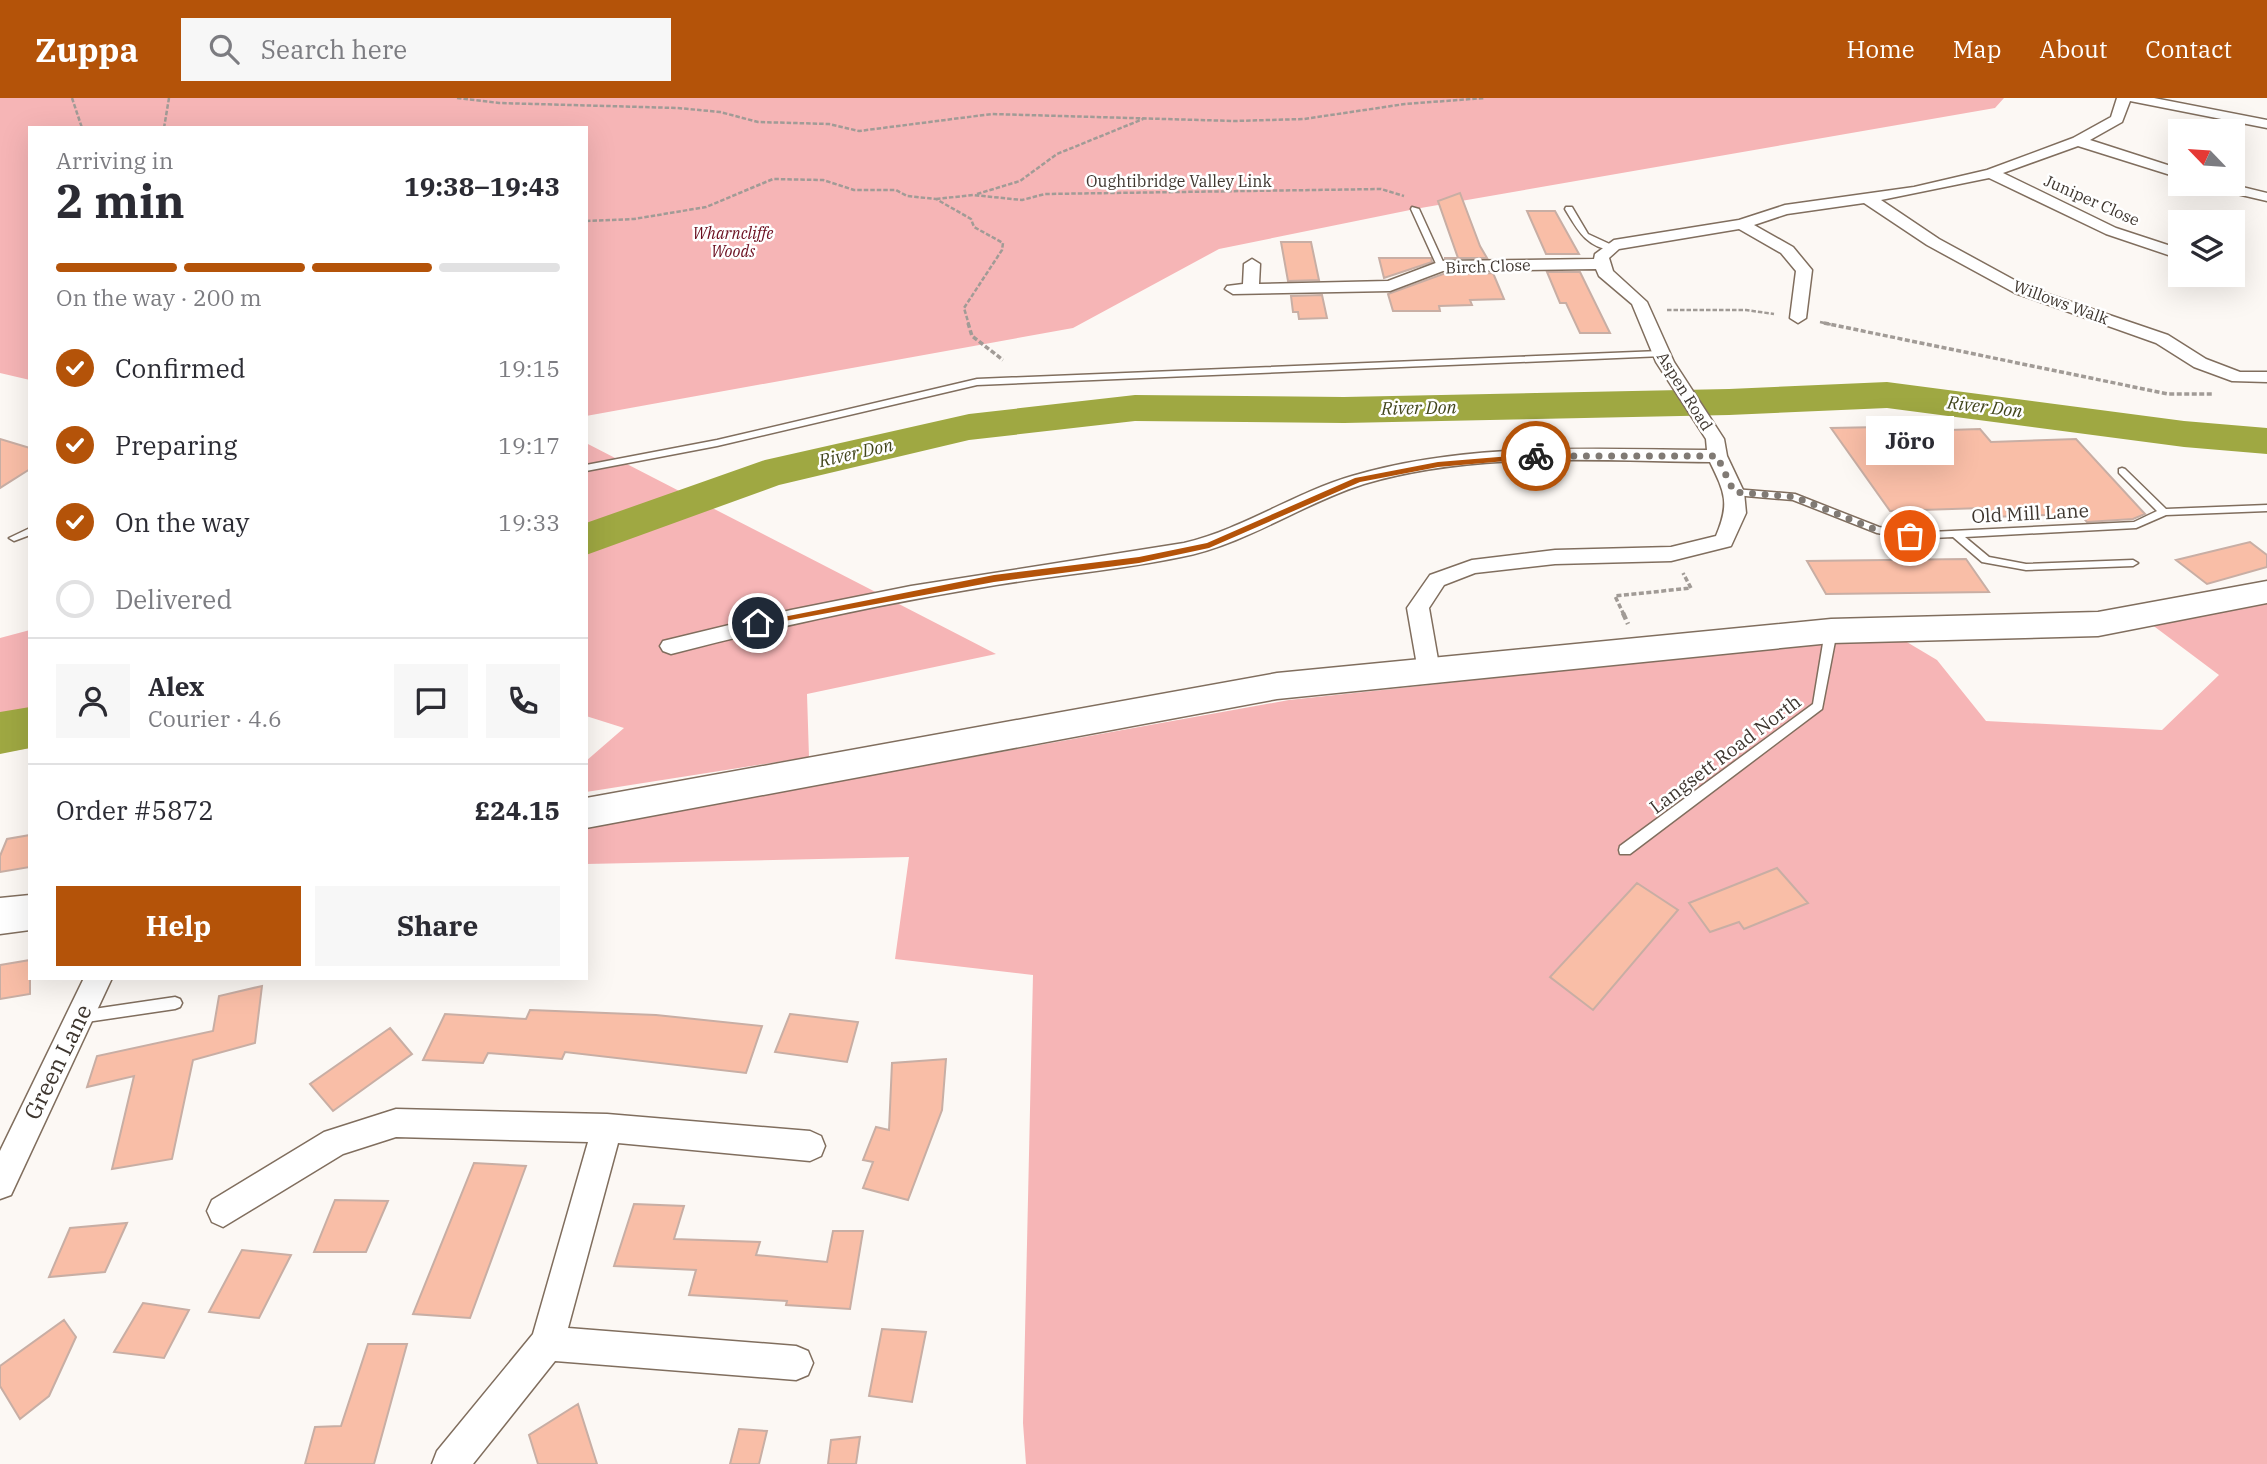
<!DOCTYPE html>
<html lang="en">
<head>
<meta charset="utf-8">
<style>
  :root { --surface:#fff; --page:#f7f7f7; --text:#2b2b33; --muted:#7c7c81; --line:#e1e1e2; --accent:#b45309 }
  body { margin:0; font-family:"IBM Plex Serif",serif; background:var(--page); color:var(--text); height:100vh; display:flex; flex-direction:column; font-size:26px; white-space:nowrap }
  * { box-sizing:border-box; margin:0 }
  p { font-size:23px; color:var(--muted) }
  .icon { flex:none; width:38px; height:38px; fill:none; stroke:currentColor; stroke-width:2; stroke-linecap:round; stroke-linejoin:round }
  .map { position:relative; flex:1; overflow:hidden }
  .side { position:absolute; left:28px; top:28px; width:560px; height:854px; display:flex; flex-direction:column; background:var(--surface); border-radius:0px; box-shadow:0 7px 28px #0002 }
  .side>* { flex:none }
  .needle { width:46px; rotate:295deg }
  .tools { position:absolute; left:2168px; top:21px; display:grid; gap:14px }
  .tools a { display:grid; place-items:center; width:77px; height:77px; border-radius:0px; background:var(--surface); box-shadow:0 7px 28px #0002; font-size:35px }
  .pin { position:absolute; display:grid; place-items:center; width:60px; height:60px; color:#fff; margin:-30px; border:4px solid #fff; border-radius:50%; box-shadow:0 2px 7px #0007 }
  .courier { position:absolute; display:grid; place-items:center; width:70px; height:70px; margin:-35px; border:5px solid #b45309; border-radius:50%; background:#fff; color:#222; box-shadow:0 2px 9px #0007 }
  .bubble { position:absolute; height:49px; border-radius:0px; background:var(--surface); box-shadow:0 7px 28px #0002; font-size:23px; font-weight:700; line-height:49px; text-align:center }
  .head em { font-style:normal; font-weight:700 }
  .head div { display:flex; flex-direction:column-reverse }
  .head { display:flex; align-items:center; justify-content:space-between; height:119px; padding:0 28px }
  h1 { font-size:46px; font-weight:700; line-height:52px }
  .bar { display:grid; grid-template-columns:repeat(4,1fr); gap:10px 7px; align-content:center; height:84px; padding:0 28px }
  .bar i { height:9px; border-radius:5px; background:var(--line) }
  .bar .on { background:var(--accent) }
  .bar p { grid-column:span 4 }
  .line { display:flex; align-items:center; gap:18px; padding:0 28px; border-top:2px solid var(--line) }
  .line div { flex:1 }
  .round { display:grid; place-items:center; flex:none; width:74px; height:74px; border-radius:0px; background:var(--page) }
  ol { padding:0 28px; list-style:none }
  li { display:flex; align-items:center; gap:21px; height:77px }
  li p { margin-inline-start:auto }
  li .icon { padding:7px; border-radius:50%; background:var(--accent); color:#fff; stroke-width:4 }
  li:last-child { color:var(--muted) }
  li i { width:38px; height:38px; border:4px solid var(--line); border-radius:50% }
  .primary-button { display:flex; gap:14px; margin-top:auto; padding:14px 28px }
  .primary-button a { flex:1; height:80px; border-radius:0px; background:var(--accent); color:#fff; font-size:28px; font-weight:700; line-height:80px; text-align:center }
  .primary-button a+a { background:var(--page); color:var(--text) }
  header { display:flex; align-items:center; gap:42px; box-sizing:border-box; height:98px; padding:0 35px; background:var(--accent); color:#fff }
  header strong { font-size:33px }
  nav { display:flex; gap:38px; margin-inline-start:auto; font-size:24px }
  .search { width:490px; height:63px; background:var(--page); display:flex; align-items:center; gap:18px; box-sizing:border-box; padding:0 24px; border-radius:0px; color:var(--muted); font-size:26px }
  .map>svg:first-child { display:block }
  .forest { fill:#f6b5b6 }
  .lines { fill:none; stroke-linecap:round; stroke-linejoin:round }
  .river { fill:#9fa842; fill-rule:evenodd }
  .building { fill:#f9bea7; stroke:#c8aea4; stroke-width:2 }
  .lane-casing { stroke:#806e5e; stroke-width:3 }
  .street-casing { stroke:#806e5e; stroke-width:3 }
  .primary-casing { stroke:#806e5e; stroke-width:3 }
  .path-far2 { stroke:#a19b96; stroke-width:2.5; stroke-dasharray:4.5 2; stroke-linecap:butt }
  .path-far1 { stroke:#a19b96; stroke-width:3.5; stroke-dasharray:5 2.5; stroke-linecap:butt }
  .path { stroke:#a19b96; stroke-width:4.5; stroke-dasharray:7 3.5; stroke-linecap:butt }
  .lane { fill:#fff; fill-rule:evenodd }
  .street { fill:#fff; fill-rule:evenodd }
  .primary { fill:#fff; fill-rule:evenodd }
  .route { fill:#b45309 }
  .done { stroke:#807a74; stroke-width:7; stroke-dasharray:0 12.6 }
  .labels { text-anchor:middle; stroke-width:5; stroke-linejoin:round; paint-order:stroke }
  .far-street-label { font-size:16px; fill:#3e362f; stroke:#fff }
  .far-park-label { font-size:16px; font-style:italic; fill:#6b0e1f; stroke:#fff }
  .far-water-label { font-size:18px; font-style:italic; fill:#42461c; stroke:#fff }
  .street-label { font-size:19px; fill:#3e362f; stroke:#fff }
  .near-street-label { font-size:23px; fill:#3e362f; stroke:#fff }
</style>
</head>
<body>
<header>
<strong>Zuppa</strong>
<div class="search"><svg class="icon" aria-label="search" viewBox="0 0 24 24"><circle cx="10" cy="10" r="6"/><path d="M15 15l6 6"/></svg>Search here</div>
<nav><a>Home</a><a>Map</a><a>About</a><a>Contact</a></nav>
</header>
<div class="map">
<svg width="2267" height="1366" viewBox="0 0 2267 1366">
  <rect width="100%" height="100%" fill="#fcf8f4"/>
  <path class="forest" d="M0,0H2004L1995,10L1415,111L1219,151L1073,230L586,318V30H30V282L0,275Z
    M586,345L996,556L807,596L809,659L586,694V663L624,630L586,618Z
    M2267,505V1366H1026L1023,1325L1033,877L895,861L909,759L586,766V729L1289,602L1895,537L1937,562L1986,623L2162,632L2219,577L2151,526Z
    M30,532V650L0,655V540Z"/>
  <g class="lines">
    <path class="river" d="M1887,284L2184,323L2267,330V356L2184,349L1887,310L1729,317L1344,325L1135,323L969,342L779,387L586,457V425L765,362L969,316L1135,297L1344,299L1729,291Z
      M30,609V650L0,656V614Z"/>
  </g>
  <path class="building" d="M1460,95L1480,148L1487,160H1444H1458L1438,103Z
    M1527,113H1555L1579,156H1546Z
    M1281,144H1311L1319,182L1288,183Z
    M1379,160H1431L1432,164L1384,180Z
    M1547,174H1580L1610,235H1580L1566,205H1560Z
    M1493,175L1504,201L1470,202L1472,207L1439,208L1440,213H1393L1388,196L1443,176Z
    M1322,197L1327,220L1299,221L1298,214H1293L1291,198Z
    M1881,329L1886,334L1980,331L1991,344L2076,341L2145,416L2133,421L2087,424L2080,416L1990,419L1983,410L1890,413L1831,330Z
    M0,341L30,350V371L0,390Z
    M2250,444L2267,457V469L2207,486L2176,462Z
    M1966,461L1989,494L1826,496L1807,463Z
    M30,737V769L0,774V758L7,741Z
    M1777,770L1808,805L1744,831L1739,824L1710,834L1689,805Z
    M1637,785L1678,812L1593,912L1550,879Z
    M30,862V896L0,901V867Z
    M262,888L255,945L193,962L172,1061L112,1071L134,978L87,989L97,958L213,933L219,898Z
    M530,912L656,917L762,928L746,975L565,954L562,961L488,955L483,965L423,962L445,916L526,921Z
    M790,916L858,924L847,964L775,954Z
    M390,930L412,956L333,1013L310,986Z
    M946,961L942,1012L908,1102L863,1090L873,1064L863,1062L876,1029L889,1032L892,965Z
    M474,1065L526,1068L470,1220L413,1216Z
    M335,1102L388,1103L366,1154H314Z
    M634,1106L684,1108L674,1141L760,1144L756,1157L827,1164L833,1133H863L850,1211L786,1207L787,1203L689,1197L696,1172L614,1168Z
    M127,1125L105,1174L49,1179L70,1130Z
    M242,1152L291,1157L259,1220L209,1214Z
    M143,1205L189,1212L164,1260L114,1254Z
    M64,1222L76,1239L49,1298L20,1321L0,1288V1268Z
    M882,1231L926,1234L912,1304L869,1298Z
    M368,1246H407L374,1366H305L315,1329L341,1328Z
    M578,1306L597,1366H538L529,1337Z
    M739,1331L767,1333L759,1366H730Z
    M860,1339L856,1366H828L831,1342Z"/>
  <g class="lines">
    <defs>
      <path id="lane" d="M1412,109L1419,111L1445,168L1444,170L1437,168L1411,111Z
        M1566,109H1572L1588,136L1614,148V152C1587,151 1577,131 1565,111Z
        M1660,253L1664,256L1663,258L977,287L717,348L586,373V367L717,342L977,281Z
        M2122,370L2125,371L2166,411L2267,407V413L2166,417L2136,430L1965,439L1989,459L2026,466L2133,462L2138,465L2133,468L2026,472L1982,464L1953,439L1910,441L1877,435L1793,402L1734,397L1729,394L1734,391L1795,396L1879,429L1910,435L2134,424L2157,413L2119,375V371Z
        M30,430V437L14,443L9,440Z
        M1831,529L1837,533L1822,611L1630,756H1620L1619,752L1620,748L1813,606L1825,533Z
        M175,899L180,901L182,905L180,909L175,911L80,925L75,923L73,919L75,915L80,913Z"/>
      <path id="street" d="M2117,0H2154L2267,22V30L2130,3L2122,24L2090,42L2180,71V80L2078,48L2003,75L2116,130L2180,151V161L2106,136L1989,80L1881,102L1939,141L2027,189L2168,237L2206,261L2240,274H2267V284L2232,283L2194,269L2156,245L2015,195L1927,147L1864,105L1787,116L1754,127L1793,149L1812,172L1806,220L1798,225L1790,220L1796,173L1781,155L1739,131L1619,151L1609,160L1613,173L1647,204L1674,264L1724,341L1727,358L1744,394L1746,415L1731,448L1671,463L1555,466L1475,475L1444,487L1429,510L1440,573L1437,579H1421L1418,573L1407,510L1430,477L1472,462L1555,452L1671,449L1716,438C1730,405 1725,395 1710,364C1596,363 1475,353 1364,386C1301,406 1247,446 1181,459C1119,472 1057,477 996,487C886,505 778,528 671,556L663,553L660,548L663,543L791,512L911,488L1184,445C1243,431 1294,395 1352,378C1467,344 1589,351 1707,352L1706,341L1656,264L1632,206L1599,178L1596,171L1443,173L1390,193L1233,196L1225,191L1227,188L1243,186L1244,166L1252,161L1260,166L1259,186L1388,183L1441,163L1594,161L1595,156L1614,142L1739,122L1785,107L1914,89L1987,72L2073,40L2111,19Z
        M2205,86H2230L2267,95V103L2207,89Z
        M84,880H112L11,1097L0,1101V1053Z
        M396,1011L607,1016L810,1033L821,1038L825,1048L821,1058L810,1063L618,1045L568,1230L796,1248L808,1253L813,1265L808,1277L796,1282L555,1263L473,1366H432L437,1353L533,1236L588,1044L396,1039L343,1056L223,1129L212,1124L207,1113L212,1102L324,1034Z"/>
      <path id="primary" d="M2267,483V505L2098,538L1831,545L1277,601L586,730V700L1277,575L1831,521L2098,514Z
        M30,797V832L0,836V800Z"/>
    </defs>
    <use href="#lane" class="lane-casing"/>
    <use href="#street" class="street-casing"/>
    <use href="#primary" class="primary-casing"/>
    <path class="path-far2" d="M72,0L82,30
      M457,0L499,5L678,10L720,14L758,24L829,26L859,33L992,16L1235,23L1304,21L1405,6L1485,0
      M164,30L169,0
      M977,96L1020,83L1057,56L1143,21
      M936,101L973,97L1022,102L1045,96L1381,91L1404,98
      M586,123L634,121L706,109L773,81L823,82L854,92H896L907,98L936,101L971,121L974,129L1003,145L1002,152L964,210L969,227
      M1667,212H1746L1774,216
      M1820,224L1833,227"/>
    <path class="path-far1" d="M968,225L972,238L1003,262
      M1824,225L2168,296H2214
      M1624,517L1615,498L1691,490L1683,475"/>
    <path class="path" d="M1623,515L1628,526"/>
    <use href="#lane" class="lane"/>
    <use href="#street" class="street"/>
    <use href="#primary" class="primary"/>
  </g>
  <path class="route" d="M1536,356L1539,360L1438,369L1360,384L1209,450L1139,465L994,484L758,528L753,525L994,477L1139,459L1207,445L1355,380L1438,364Z"/>
  <g class="lines">
    <path class="done" d="M1536,358H1717L1734,394L1795,399L1877,432L1910,438"/>
  </g>
  <g class="labels">
    <g class="far-street-label">
      <text x="1179" y="89">Oughtibridge Valley Link</text>
      <text transform="translate(2092 102) rotate(24)" y="6">Juniper Close</text>
      <text transform="translate(1488 168) rotate(-2)" y="6">Birch Close</text>
      <text transform="translate(2061 204) rotate(20)" y="6">Willows Walk</text>
      <text transform="translate(1685 293) rotate(58)" y="6">Aspen Road</text>
    </g>
    <g class="far-park-label">
      <text x="733" y="141">Wharncliffe<tspan x="733" dy="18">Woods</tspan></text>
    </g>
    <g class="far-water-label">
      <text transform="translate(1985 309) rotate(7)" y="6">River Don</text>
      <text transform="translate(1419 310) rotate(-1)" y="6">River Don</text>
      <text transform="translate(856 355) rotate(-13)" y="6">River Don</text>
    </g>
    <g class="street-label">
      <text transform="translate(2030 415) rotate(-3)" y="7">Old Mill Lane</text>
      <text transform="translate(1725 656) rotate(-37)" y="7">Langsett Road North</text>
    </g>
    <g class="near-street-label">
      <text transform="translate(58 964) rotate(-64)" y="8">Green Lane</text>
    </g>
  </g>
</svg>
<div class="tools">
<a><svg class="needle" viewBox="-14 -14 28 28"><path d="M0-13l5 13h-10z" fill="#e53935"/><path d="M0 13l5-13h-10z" fill="#7c7c81"/></svg></a>
<a><svg class="icon" aria-label="layers" viewBox="0 0 24 24"><path d="M12 4l9 5-9 5-9-5zM3 14l9 5 9-5"/></svg></a>
</div>
<div class="pin" style="left:1910px;top:438px;background:#ea580c"><svg class="icon" aria-label="bag" viewBox="0 0 24 24"><path d="M5 8h14l-1 12H6zM9 8a3 3 0 0 1 6 0"/></svg></div>
<div class="pin" style="left:758px;top:525px;background:#1f2937"><svg class="icon" aria-label="home" viewBox="0 0 24 24"><path d="M3 11l9-7 9 7M6 9v11h12V9"/></svg></div>
<div class="courier" style="left:1536px;top:358px"><svg class="icon" aria-label="bike" viewBox="0 0 24 24"><circle cx="6" cy="16" r="4"/><circle cx="18" cy="16" r="4"/><path d="M6 16l4-8h5l3 8M10 8l3 8H6M13 5h3"/></svg></div>
<div class="bubble" style="left:1866px;top:318px;width:88px">Jöro</div>
<section class="side">
<div class="head"><div><h1>2 min</h1><p>Arriving in</p></div><em>19:38–19:43</em></div>
<div class="bar"><i class="on"></i><i class="on"></i><i class="on"></i><i></i><p>On the way · 200 m</p></div>
<ol>
<li><svg class="icon" aria-label="check" viewBox="0 0 24 24"><path d="M5 12l5 5 9-10"/></svg>Confirmed<p>19:15</p></li>
<li><svg class="icon" aria-label="check" viewBox="0 0 24 24"><path d="M5 12l5 5 9-10"/></svg>Preparing<p>19:17</p></li>
<li><svg class="icon" aria-label="check" viewBox="0 0 24 24"><path d="M5 12l5 5 9-10"/></svg>On the way<p>19:33</p></li>
<li><i></i>Delivered</li>
</ol>
<div class="line" style="height:126px"><a class="round"><svg class="icon" aria-label="person" viewBox="0 0 24 24"><circle cx="12" cy="8" r="4"/><path d="M4 21q1-7 8-7t8 7"/></svg></a><div><b>Alex</b><p>Courier · 4.6</p></div><a class="round"><svg class="icon" aria-label="chat" viewBox="0 0 24 24"><path d="M4 5h16v11H9l-5 4z"/></svg></a><a class="round"><svg class="icon" aria-label="phone" viewBox="0 0 24 24"><path d="M5 4h4l2 5-3 2q2 4 5 5l2-3 5 2v4C11 20 4 13 5 4z"/></svg></a></div>
<div class="line" style="height:91px"><div>Order #5872</div><b>£24.15</b></div>
<div class="primary-button"><a>Help</a><a>Share</a></div>
</section>
</div>
</body>
</html>
